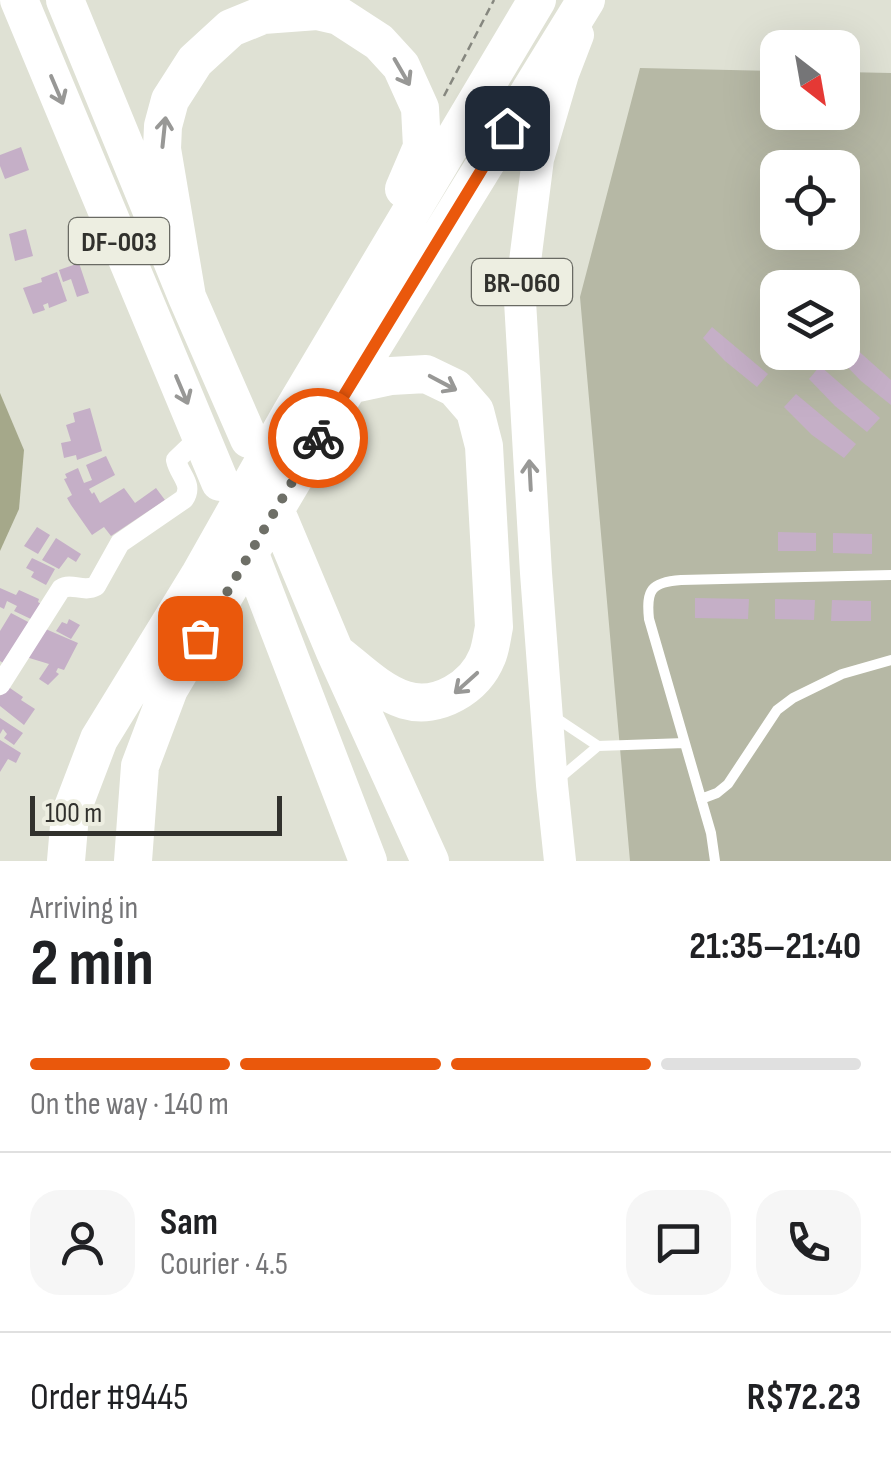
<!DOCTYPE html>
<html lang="en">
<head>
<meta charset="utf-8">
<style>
  :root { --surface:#fff; --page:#f6f6f6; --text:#202124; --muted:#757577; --line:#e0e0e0; --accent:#ea580c }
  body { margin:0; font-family:"Sofia Sans Condensed",sans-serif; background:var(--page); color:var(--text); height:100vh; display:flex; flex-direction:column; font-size:38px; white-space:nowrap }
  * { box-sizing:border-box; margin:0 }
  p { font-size:32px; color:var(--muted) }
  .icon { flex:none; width:55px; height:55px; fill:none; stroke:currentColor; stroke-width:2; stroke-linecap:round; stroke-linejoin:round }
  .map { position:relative; height:861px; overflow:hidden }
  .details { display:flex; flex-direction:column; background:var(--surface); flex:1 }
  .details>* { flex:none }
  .needle { width:65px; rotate:149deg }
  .fabs { position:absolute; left:760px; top:30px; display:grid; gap:20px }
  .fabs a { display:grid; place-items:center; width:100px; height:100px; border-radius:20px; background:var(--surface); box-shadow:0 10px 40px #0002; font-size:50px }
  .scale { position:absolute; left:30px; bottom:25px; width:252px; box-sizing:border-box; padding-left:10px; border:5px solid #31312d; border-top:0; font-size:28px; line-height:35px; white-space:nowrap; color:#31312d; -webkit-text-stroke:8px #edeee1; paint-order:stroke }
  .pin { position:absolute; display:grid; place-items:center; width:85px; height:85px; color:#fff; margin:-42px; border-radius:20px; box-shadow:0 5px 15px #0006 }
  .courier { position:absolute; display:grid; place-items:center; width:100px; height:100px; margin:-50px; border:8px solid #ea580c; border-radius:50%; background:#fff; color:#222; box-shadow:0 2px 12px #0007 }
  .headline em { font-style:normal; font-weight:700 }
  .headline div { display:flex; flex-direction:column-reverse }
  .headline { display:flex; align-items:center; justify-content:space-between; height:170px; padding:0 30px }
  h1 { font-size:65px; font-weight:700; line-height:75px }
  .bar { display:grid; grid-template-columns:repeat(4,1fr); gap:15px 10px; align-content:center; height:120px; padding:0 30px }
  .bar i { height:12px; border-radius:8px; background:var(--line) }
  .bar .current { background:var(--accent) }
  .bar p { grid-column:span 4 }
  .line { display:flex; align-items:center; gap:25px; padding:0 30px; border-top:2px solid var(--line) }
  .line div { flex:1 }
  .round { display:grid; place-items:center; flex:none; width:105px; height:105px; border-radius:30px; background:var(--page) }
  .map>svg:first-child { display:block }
  .green { fill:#b6b8a5; fill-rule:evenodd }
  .forest { fill:#a5a88a }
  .building { fill:#c5afc7 }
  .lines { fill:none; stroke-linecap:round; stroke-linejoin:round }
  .path { stroke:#86877f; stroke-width:2.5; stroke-dasharray:8 5; stroke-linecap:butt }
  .lane { stroke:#fff; stroke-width:10 }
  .street { stroke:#fff; stroke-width:20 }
  .primary { stroke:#fff; stroke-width:32 }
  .highway { stroke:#fff; stroke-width:38 }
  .oneway { stroke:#989896 }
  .done { stroke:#6e6f67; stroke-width:10; stroke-dasharray:0 18 }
  .route { stroke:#ea580c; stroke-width:12 }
  .labels { text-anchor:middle; stroke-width:8; stroke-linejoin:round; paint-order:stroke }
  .shield { fill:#edeee1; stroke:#696a63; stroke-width:2.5 }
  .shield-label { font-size:28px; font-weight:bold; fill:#31312d }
</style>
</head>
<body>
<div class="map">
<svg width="891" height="861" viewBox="0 0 891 861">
  <rect width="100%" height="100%" fill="#dfe1d4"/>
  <path class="green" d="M640,68L777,71L778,112H842L843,72L891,73V861H630L580,297ZM778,168H842V232H778ZM778,288H842V352H778Z"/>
  <path class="forest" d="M0,393L24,450L19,509L0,551Z"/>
  <path class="building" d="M21,147L29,170L5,179L0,166V155Z
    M26,229L33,256L15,261L9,234Z
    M79,263L89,293L77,297L71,279L63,282L59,270Z
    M57,272L67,301L49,308L48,303L43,305L45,310L33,314L23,288L42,282L41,278Z
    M712,327L768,374L757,387L725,361L703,338Z
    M845,339L891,380V405L861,381L833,352H842V342Z
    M820,366L880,418L867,432L835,406L809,379Z
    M796,394L856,444L844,458L812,435L784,407Z
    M90,408L102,451L77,460L76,455L64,458L61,443L71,441L66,425L75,422L73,413Z
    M106,456L115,475L89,489L92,494L94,492L100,503L124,488L135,503L156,488L165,500L111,536L104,527L92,535L71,505L67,498L72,495L64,479L67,478L65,474L78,468L84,483L92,480L86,465Z
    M37,527L50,535L38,554L24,546Z
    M778,532L816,533V551H778Z
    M833,533L872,534V554L833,553Z
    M56,538L81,554L76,562L68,557L59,569L42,560Z
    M32,558L55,569L46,585L31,577L34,572L26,568Z
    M0,588L16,595L19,590L39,599L38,602L41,604L33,620L14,611L17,606L7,601L4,609L0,607Z
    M695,598L749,599L748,619L695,618Z
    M775,599L815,600L814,620L775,619Z
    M832,600L871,601V621H831Z
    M11,613L32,624L3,663L0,661V631Z
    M69,619L80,625L71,639L56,631L62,622L67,624Z
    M41,627L78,643L64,670L58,668L56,672L59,674L48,685L39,679L49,664L26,657Z
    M7,686L23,697L21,700L35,709L24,725L0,706V696Z
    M0,718L23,733L14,745L4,738L7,734L3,729L0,734Z
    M0,740L21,753L16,763L8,759L0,772Z"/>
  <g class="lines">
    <path class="path" d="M444,96L494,0"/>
    <path class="lane" d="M553,716L598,746L685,743
      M560,778L598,746
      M701,799L717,793L728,784L777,710L793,698L842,674L891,660
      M715,861L711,833L649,619C646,590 651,582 681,580L891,575"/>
    <path class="street" d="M0,685L61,589C72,582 83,593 96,586L120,543L184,499C194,484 179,475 176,460L201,436"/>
    <path class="primary" d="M560,861L552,785L536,573L520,301L538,159L563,74L578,35"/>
    <path class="highway" d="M19,0L220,482
      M65,0L187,297L249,439
      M187,297L162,149L163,126L170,100L195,61L231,28L263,15L317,11L339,16L379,42L401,66L420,108L422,147L404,189
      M280,521L335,652L430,861
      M253,562L368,861
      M335,652C356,668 379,692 405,700C438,710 475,687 487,657C491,648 492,636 494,627L484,446L475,411L455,388L426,374L391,376L349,385
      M66,861L70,815L99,739L199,576L290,415L537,0
      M133,861L140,766L169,689L349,385L586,0"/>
  </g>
  <defs><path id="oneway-shaft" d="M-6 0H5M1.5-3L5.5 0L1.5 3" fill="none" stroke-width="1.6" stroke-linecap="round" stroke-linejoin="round" transform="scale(2.5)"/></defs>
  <g class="oneway">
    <use href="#oneway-shaft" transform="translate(402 72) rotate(60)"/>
    <use href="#oneway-shaft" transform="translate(57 90) rotate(67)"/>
    <use href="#oneway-shaft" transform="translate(164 132) rotate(-84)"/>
    <use href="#oneway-shaft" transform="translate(443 383) rotate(28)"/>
    <use href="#oneway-shaft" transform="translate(182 390) rotate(67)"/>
    <use href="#oneway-shaft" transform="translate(530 475) rotate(-93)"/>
    <use href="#oneway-shaft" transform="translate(466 683) rotate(138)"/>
  </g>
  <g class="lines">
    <path class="done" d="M200,638L318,438"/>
    <path class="route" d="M318,438L507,128"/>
  </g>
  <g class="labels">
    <g class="shield">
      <rect x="69" y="218" width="100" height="46" rx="8"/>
      <rect x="472" y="259" width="100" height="46" rx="8"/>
    </g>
    <g class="shield-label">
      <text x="119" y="251">DF-003</text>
      <text x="522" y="292">BR-060</text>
    </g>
  </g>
</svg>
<div class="fabs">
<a><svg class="needle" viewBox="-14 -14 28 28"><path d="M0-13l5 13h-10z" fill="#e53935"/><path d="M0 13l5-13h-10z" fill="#757577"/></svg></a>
<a><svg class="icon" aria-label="locate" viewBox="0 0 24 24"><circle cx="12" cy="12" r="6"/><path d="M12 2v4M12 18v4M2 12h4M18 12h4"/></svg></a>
<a><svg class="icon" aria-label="layers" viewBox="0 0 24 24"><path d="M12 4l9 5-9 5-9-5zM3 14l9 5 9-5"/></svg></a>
</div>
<div class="scale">100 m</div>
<div class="pin" style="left:200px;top:638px;background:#ea580c"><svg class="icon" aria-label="bag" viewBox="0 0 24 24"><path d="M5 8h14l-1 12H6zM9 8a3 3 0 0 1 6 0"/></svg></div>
<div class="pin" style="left:507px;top:128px;background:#1f2937"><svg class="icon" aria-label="home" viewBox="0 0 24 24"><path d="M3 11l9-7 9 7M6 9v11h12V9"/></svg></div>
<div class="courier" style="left:318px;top:438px"><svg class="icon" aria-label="bike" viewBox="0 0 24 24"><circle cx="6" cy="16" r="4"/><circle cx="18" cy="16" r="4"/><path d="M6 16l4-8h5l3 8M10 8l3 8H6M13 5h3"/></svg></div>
</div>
<section class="details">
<div class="headline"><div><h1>2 min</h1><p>Arriving in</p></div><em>21:35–21:40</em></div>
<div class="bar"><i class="current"></i><i class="current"></i><i class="current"></i><i></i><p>On the way · 140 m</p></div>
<div class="line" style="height:180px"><a class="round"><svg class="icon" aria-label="person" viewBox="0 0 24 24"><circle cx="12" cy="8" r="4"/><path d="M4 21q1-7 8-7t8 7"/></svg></a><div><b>Sam</b><p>Courier · 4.5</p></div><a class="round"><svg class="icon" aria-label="chat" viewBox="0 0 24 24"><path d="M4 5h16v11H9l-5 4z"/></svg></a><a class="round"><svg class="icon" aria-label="phone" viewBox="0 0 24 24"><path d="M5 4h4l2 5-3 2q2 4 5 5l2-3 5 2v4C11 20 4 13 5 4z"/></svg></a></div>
<div class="line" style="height:130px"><div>Order #9445</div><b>R$72.23</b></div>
</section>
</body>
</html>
